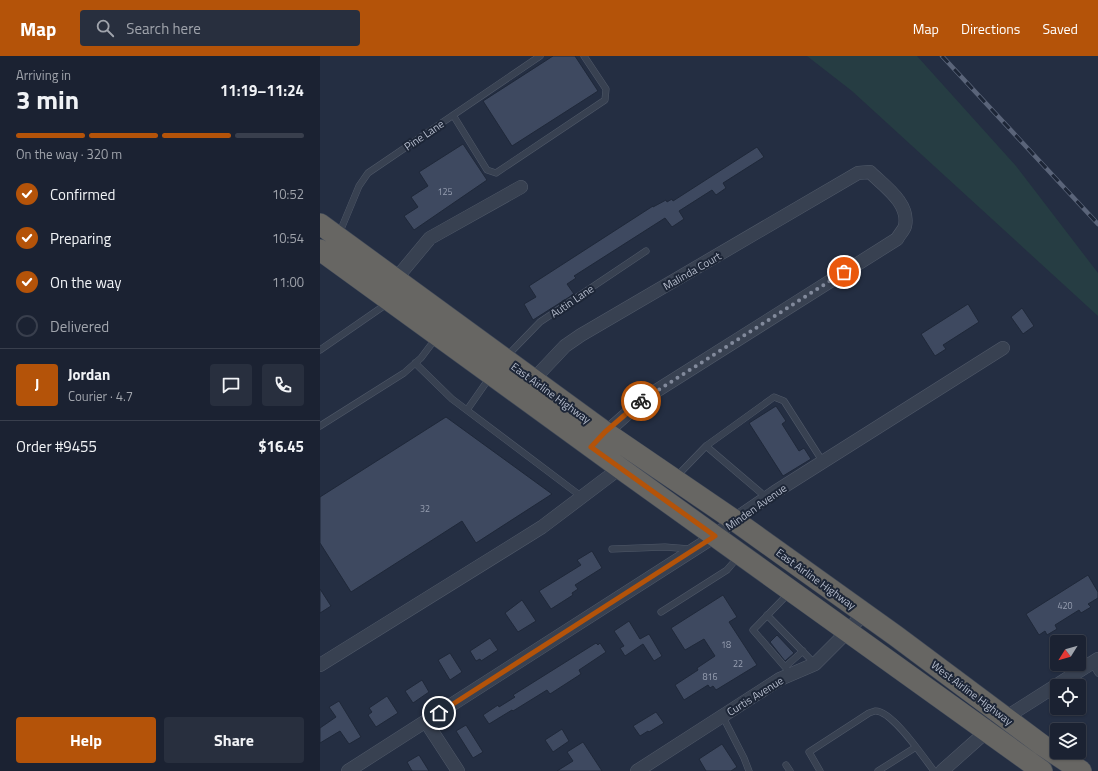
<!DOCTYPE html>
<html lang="en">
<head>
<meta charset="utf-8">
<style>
  :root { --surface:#1b2232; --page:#282f3e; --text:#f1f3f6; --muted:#a0a4ac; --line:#393f4d; --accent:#b45309 }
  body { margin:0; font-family:"Titillium Web",sans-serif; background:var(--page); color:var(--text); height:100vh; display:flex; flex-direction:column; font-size:15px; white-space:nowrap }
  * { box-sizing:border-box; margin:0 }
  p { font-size:13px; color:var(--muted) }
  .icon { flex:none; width:22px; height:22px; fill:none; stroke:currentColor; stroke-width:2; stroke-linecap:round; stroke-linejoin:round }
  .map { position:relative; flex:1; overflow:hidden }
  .panel { display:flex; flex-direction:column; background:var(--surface); width:320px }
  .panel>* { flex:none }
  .needle { width:26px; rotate:233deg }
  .fabs { position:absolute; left:730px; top:579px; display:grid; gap:8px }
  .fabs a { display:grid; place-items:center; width:36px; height:36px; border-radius:4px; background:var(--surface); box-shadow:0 1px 3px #0004,0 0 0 1px var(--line); font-size:20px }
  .pin { position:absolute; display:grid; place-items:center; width:34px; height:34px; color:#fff; margin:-17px; border:2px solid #fff; border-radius:50%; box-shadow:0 1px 4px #0007 }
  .courier { position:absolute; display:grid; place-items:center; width:40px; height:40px; margin:-20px; border:3px solid #b45309; border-radius:50%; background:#fff; color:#222; box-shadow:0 1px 5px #0007 }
  .summary em { font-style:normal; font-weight:700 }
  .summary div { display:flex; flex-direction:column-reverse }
  .summary { display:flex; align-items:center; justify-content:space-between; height:68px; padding:0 16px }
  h1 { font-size:26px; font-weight:700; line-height:30px }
  .bar { display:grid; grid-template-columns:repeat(4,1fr); gap:6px 4px; align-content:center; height:48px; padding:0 16px }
  .bar i { height:5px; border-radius:3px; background:var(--line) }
  .bar .on { background:var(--accent) }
  .bar p { grid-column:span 4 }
  .line { display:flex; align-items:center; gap:10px; padding:0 16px; border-top:1px solid var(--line) }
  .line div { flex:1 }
  .round { display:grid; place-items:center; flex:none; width:42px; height:42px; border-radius:4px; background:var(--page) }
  ol { padding:0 16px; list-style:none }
  li { display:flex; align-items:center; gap:12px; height:44px }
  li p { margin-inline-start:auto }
  li .icon { padding:4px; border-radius:50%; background:var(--accent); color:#fff; stroke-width:4 }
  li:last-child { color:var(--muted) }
  li i { width:22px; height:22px; border:2px solid var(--line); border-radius:50% }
  .primary-button { display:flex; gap:8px; margin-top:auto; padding:8px 16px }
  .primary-button a { flex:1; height:46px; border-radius:4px; background:var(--accent); color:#fff; font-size:16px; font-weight:700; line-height:46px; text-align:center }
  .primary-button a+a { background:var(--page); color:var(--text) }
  header { display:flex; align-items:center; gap:24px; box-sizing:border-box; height:56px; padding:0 20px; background:var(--accent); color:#fff }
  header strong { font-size:19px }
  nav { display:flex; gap:22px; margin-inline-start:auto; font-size:14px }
  .search { width:280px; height:36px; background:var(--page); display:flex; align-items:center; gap:10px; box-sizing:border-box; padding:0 14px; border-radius:4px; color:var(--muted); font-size:15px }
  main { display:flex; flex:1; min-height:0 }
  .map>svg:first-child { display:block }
  .green { fill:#263d43 }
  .building { fill:#3e4960; stroke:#1f2839 }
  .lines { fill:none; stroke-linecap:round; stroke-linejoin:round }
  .service-casing { stroke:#505969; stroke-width:7 }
  .minor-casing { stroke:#505969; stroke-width:14 }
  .trunk-casing { stroke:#404959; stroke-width:22 }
  .service { stroke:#384151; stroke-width:6 }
  .minor { stroke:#384151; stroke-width:13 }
  .trunk { stroke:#676663; stroke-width:21 }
  .rail-casing { stroke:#5a6479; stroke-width:4.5 }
  .rail { stroke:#1d2637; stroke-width:3; stroke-dasharray:9; stroke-linecap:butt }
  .done { stroke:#828a9c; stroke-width:4; stroke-dasharray:0 7.2 }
  .route { stroke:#b45309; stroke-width:5 }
  .labels { text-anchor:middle; stroke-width:4; stroke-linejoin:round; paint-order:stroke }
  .number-label { font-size:9px; fill:#979fb1 }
  .street-label { font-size:11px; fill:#b5bccc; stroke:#1d2637 }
</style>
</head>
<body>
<header>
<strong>Map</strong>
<div class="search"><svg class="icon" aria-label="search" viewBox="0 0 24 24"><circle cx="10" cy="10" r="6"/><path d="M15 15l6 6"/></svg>Search here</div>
<nav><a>Map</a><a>Directions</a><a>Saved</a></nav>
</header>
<main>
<section class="panel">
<div class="summary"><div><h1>3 min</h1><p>Arriving in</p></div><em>11:19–11:24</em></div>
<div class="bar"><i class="on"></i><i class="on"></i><i class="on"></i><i></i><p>On the way · 320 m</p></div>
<ol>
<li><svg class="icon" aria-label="check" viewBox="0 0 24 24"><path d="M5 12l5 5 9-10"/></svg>Confirmed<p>10:52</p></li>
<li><svg class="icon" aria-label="check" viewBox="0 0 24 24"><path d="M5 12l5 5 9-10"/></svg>Preparing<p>10:54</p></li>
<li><svg class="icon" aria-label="check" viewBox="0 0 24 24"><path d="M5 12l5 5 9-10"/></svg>On the way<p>11:00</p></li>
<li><i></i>Delivered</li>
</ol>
<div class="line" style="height:72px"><b class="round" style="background:var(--accent);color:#fff">J</b><div><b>Jordan</b><p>Courier · 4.7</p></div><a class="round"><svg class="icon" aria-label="chat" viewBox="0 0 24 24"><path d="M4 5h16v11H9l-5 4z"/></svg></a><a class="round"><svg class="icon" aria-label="phone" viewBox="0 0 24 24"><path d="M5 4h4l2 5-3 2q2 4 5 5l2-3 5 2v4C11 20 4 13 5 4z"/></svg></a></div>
<div class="line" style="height:52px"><div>Order #9455</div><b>$16.45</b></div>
<div class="primary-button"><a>Help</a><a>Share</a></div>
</section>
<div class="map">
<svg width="778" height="715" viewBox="0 0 778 715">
  <rect width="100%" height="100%" fill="#242e42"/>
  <path class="green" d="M487,0H597L696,110L778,217V260L532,35Z"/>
  <path class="building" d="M233,0H255L278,35L192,90L163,45Z
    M143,88L167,124L94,174L84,160L98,151L91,141L108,130L99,116Z
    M437,91L444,101L403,127L406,132L396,139L392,134L359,155L364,163L352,171L345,162L254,220L256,222L247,228L254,238L213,264L204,248L216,241L209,230L333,150V151L346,144L347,146L352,143L353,145Z
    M648,248L659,266L623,289L626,293L615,300L601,278Z
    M702,252L714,270L703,278L691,261Z
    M456,350L466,365L462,368L479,395L484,392L491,403L463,420L429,367Z
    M126,361L232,438L156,487L142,465L31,536L0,487V441Z
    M272,495L282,512L255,529L258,533L252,537L253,539L231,553L219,535L261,509L257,504Z
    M768,519L778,536V542L768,548L771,551L761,557L759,554L735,569L737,573L727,579L725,575L719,579L706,558Z
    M0,533L11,550L0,557Z
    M403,539L417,561L409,566L437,609L396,634L393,630L390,632L388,629L364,644L355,629L378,614L377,612L395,600L384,583L365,594L351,572Z
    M202,544L216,565L198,576L185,557Z
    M309,565L320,583L329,578L342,600L334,605L323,588L305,600L300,592L304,590L294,575Z
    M457,579L474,597L465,605L450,586Z
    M170,582L178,594L161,605L160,603L156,605L150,595Z
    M276,587L278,589L280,587L286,596L259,614L261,618L230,638L227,634L193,655L192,654L169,668L163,659L178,649L179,651L195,641L193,639Z
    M130,597L142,616L130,624L118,604Z
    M102,624L109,636L93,647L85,635Z
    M67,640L78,657L56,671L48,659L52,656L49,652Z
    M19,645L41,681L29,688L20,675L0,687V672L16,661L9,651Z
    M336,656L344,667L329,676L328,675L320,680L313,670Z
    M146,669L163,696L153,702L136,675Z
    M242,673L249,685L233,696L225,684Z
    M263,686L282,715H237L253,705L247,696Z
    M402,688L417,711L411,715H386L379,703Z
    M99,699L109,715H92L87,706Z"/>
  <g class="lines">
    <defs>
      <path id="service" d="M133,59L167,114L176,117L285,44L286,33L264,0
        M19,178L39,130L48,117L220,0
        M0,294L68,247
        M186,301L220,266L326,195
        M95,307L132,343L262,441
        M147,354L170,321
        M0,370L84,317L101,302L116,282
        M386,390L447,442
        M357,420L386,390L454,341L464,345L503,406
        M292,493L345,491L370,493
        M469,537L433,574L471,618
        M341,556L407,514L418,501
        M447,559L495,608
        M772,607L778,617
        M465,611L483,595
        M403,661L424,702L429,715
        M466,709L470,715
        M500,715L489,696L549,657C549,657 555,655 555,655C572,654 604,702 614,715
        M558,715L596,691"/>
      <path id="minor" d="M74,229L75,224L110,182L201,131
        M213,324L245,290L261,279L538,117L550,116C564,130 590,147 585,170C584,174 579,179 577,183L325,342L281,381
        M0,609L222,471L300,412
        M106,666L138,715
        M28,715L395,480L414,464L455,436L683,292
        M317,715L460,623L495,608L528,575L544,557
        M622,715L667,675L685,662L778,603"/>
      <path id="trunk" d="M0,168L285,376L414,464L576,580L722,689L761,715
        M0,194L300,412L722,715"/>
    </defs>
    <use href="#service" class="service-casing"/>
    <use href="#minor" class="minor-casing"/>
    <use href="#trunk" class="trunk-casing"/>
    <use href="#service" class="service"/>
    <use href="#minor" class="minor"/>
    <use href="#trunk" class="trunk"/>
    <defs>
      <path id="rail" d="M622,0L778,168"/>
    </defs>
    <use href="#rail" class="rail-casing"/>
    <use href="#rail" class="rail"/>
  </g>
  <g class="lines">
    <path class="done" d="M321,345L524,216"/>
    <path class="route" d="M119,657L395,480L271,391L285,376L321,345"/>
  </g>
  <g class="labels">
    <g class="number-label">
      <text x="125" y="139">125</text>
      <text x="105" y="456">32</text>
      <text x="745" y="553">420</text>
      <text x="406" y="592">18</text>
      <text x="418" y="611">22</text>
      <text x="390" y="624">816</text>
    </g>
    <g class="street-label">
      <text transform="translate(104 79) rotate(-34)" y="4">Pine Lane</text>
      <text transform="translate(372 215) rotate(-30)" y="4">Malinda Court</text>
      <text transform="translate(252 245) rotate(-34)" y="4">Autin Lane</text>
      <text transform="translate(231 337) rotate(36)" y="4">East Airline Highway</text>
      <text transform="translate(436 451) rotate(-35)" y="4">Minden Avenue</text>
      <text transform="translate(496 523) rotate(36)" y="4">East Airline Highway</text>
      <text transform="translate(652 637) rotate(37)" y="4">West Airline Highway</text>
      <text transform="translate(435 640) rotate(-32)" y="4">Curtis Avenue</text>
    </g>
  </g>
</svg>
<div class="fabs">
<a><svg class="needle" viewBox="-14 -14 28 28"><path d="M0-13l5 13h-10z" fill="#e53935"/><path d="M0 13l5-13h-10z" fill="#a0a4ac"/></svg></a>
<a><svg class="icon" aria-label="locate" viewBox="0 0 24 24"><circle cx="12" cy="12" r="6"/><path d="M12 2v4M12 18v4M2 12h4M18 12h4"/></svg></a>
<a><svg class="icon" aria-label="layers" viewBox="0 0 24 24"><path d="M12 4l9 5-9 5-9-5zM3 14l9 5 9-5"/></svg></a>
</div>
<div class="pin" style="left:524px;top:216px;background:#ea580c"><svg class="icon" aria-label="bag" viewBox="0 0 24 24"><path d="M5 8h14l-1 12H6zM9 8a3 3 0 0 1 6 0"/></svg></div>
<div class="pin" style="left:119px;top:657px;background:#1f2937"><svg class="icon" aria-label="home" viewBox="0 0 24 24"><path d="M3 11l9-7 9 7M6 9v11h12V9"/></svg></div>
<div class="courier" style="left:321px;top:345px"><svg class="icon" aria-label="bike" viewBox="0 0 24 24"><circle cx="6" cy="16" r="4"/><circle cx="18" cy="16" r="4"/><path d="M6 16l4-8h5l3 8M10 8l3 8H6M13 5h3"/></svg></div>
</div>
</main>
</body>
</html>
